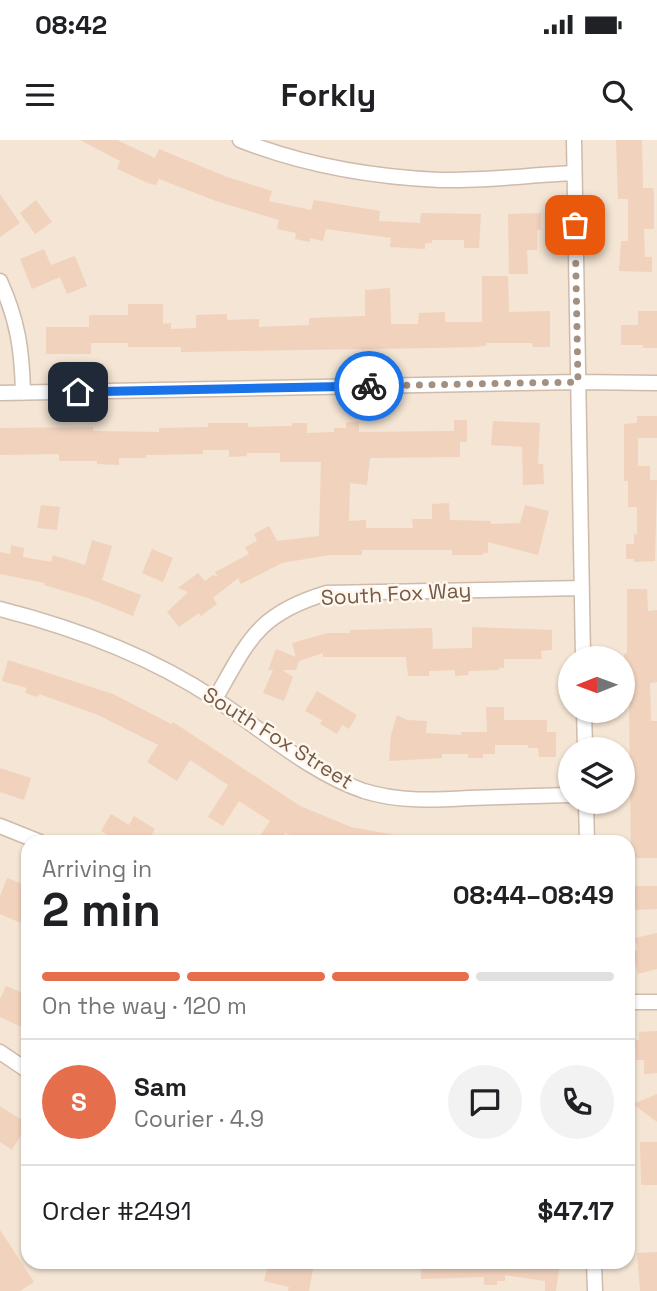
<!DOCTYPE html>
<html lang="en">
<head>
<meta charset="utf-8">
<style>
  :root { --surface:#fff; --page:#f2f2f2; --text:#202124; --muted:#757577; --line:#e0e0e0; --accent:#e56e4c }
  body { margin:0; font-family:"Space Grotesk",sans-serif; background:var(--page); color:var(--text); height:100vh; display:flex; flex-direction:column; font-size:26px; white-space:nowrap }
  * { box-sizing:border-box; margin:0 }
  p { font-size:23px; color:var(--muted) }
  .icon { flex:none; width:38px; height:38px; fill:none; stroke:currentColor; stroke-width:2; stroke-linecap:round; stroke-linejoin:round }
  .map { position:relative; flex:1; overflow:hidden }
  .side { position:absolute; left:21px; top:695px; width:614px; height:434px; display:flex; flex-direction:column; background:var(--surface); border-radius:21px; box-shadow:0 2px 5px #0004 }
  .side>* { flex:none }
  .needle { width:46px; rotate:269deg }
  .controls { position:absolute; left:558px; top:506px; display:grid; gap:14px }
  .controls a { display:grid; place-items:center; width:77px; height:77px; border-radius:50%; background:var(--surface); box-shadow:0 2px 5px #0004; font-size:35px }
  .pin { position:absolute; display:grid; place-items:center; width:60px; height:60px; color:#fff; margin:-30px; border-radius:14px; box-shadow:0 4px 10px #0006 }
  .courier { position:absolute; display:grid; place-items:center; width:70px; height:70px; margin:-35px; border:5px solid #1a73e8; border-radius:50%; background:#fff; color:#222; box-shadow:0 2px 9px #0007 }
  .head em { font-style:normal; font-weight:800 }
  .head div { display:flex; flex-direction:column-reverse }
  .head { display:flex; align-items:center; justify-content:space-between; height:119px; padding:0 21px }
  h1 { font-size:46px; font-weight:800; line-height:52px }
  .bar { display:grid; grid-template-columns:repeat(4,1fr); gap:10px 7px; align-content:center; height:84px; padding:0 21px }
  .bar i { height:9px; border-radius:5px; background:var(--line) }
  .bar .selected { background:var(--accent) }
  .bar p { grid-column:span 4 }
  .line { display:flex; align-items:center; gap:18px; padding:0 21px; border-top:2px solid var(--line) }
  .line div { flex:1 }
  .round { display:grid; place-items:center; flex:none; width:74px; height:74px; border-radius:37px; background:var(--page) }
  .status { display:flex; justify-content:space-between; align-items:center; height:49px; padding:0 35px; background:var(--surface); direction:ltr }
  .status svg { height:19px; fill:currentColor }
  header { display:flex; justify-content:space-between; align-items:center; height:91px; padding:0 21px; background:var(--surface); font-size:32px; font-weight:800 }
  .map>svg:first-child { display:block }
  .residential { fill:#f4e5d4; fill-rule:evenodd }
  .building { fill:#f1d2bd }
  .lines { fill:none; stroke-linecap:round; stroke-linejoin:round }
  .minor-casing { stroke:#cebbac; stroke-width:17 }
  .minor { stroke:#fff; stroke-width:14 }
  .done { stroke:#a49080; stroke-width:7; stroke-dasharray:0 12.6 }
  .route { stroke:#1a73e8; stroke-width:9 }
  .labels { text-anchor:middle; stroke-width:5; stroke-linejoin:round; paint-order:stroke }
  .street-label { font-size:21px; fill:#755a4a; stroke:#fff7ec }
</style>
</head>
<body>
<div class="status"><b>08:42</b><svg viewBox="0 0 49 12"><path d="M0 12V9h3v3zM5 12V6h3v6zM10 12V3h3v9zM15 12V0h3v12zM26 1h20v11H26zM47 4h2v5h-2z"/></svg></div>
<header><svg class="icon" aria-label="menu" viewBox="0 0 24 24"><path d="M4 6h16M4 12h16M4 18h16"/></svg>Forkly<svg class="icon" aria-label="search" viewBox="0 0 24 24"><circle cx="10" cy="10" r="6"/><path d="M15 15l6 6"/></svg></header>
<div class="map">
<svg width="657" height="1151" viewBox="0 0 657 1151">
  <rect width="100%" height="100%" fill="#fcf3e5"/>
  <path class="residential" d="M0,0H657V1151H0ZM570,518H623V570H570ZM570,609H623V662H570ZM28,702H628V1122H28Z"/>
  <path class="building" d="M80,0H117L155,18L159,9L227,37L272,51L269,61L311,70L314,60L380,71L379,81L420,83L421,73L481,74L479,108H464V100H432V103H425V109L390,107L391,98L326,89L323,101L310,98V102L295,99L296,93L277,89L279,80L216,61L159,39L156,45L148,43L117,29L120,21Z
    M616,0H642L643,48H653L654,53V89H644L645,117H652V132L619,131L621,101H628V59H618Z
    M0,54L20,83L0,97Z
    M36,60L52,82L35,94L20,73Z
    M541,73V90H537V110H527L528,134H509L508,74Z
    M44,109L51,125L75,116L87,146L67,154L60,137L32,149L20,119Z
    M482,136H508L509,172L550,171V207H533L532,203H486V206L474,207L432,208L181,212V207H128V203H91V214H46V187H89V175H128V164H163V184L171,183V189L196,188V175L227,174V180L259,179V187L309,185V178L365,176V150L390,148L391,184H418L419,173L445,172V182H482Z
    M638,171H657V208H643V205H621V185H638Z
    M637,276H657V298H638V326H650V340H657L655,421L634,422V419H626V404H634V394H637V367H628V341H624V284L637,283Z
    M454,280H467V302H460V317L370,318L367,345L350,343L349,381L366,380V388H413L412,379H432V364L449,363L450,380L491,381V384L520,383L525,365L549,371L538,415L488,402V413H483V415H452V410H362V415H329L282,423L241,444L238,438L213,458L217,464L201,476L199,473L179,487L167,472L188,452L178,448L198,433L205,441L213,435L218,437L215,432L249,414L245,407L257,401L254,394L269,386L277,401L319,396L321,322H280V313H246L247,316L229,317V310H203V314L146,315V318H119V325L97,324V321H59V314L0,315V288L93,287V291L159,292V288L208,287V283H248V287L292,286V283H307V293L334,292V288H346V282H359V292L454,291Z
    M493,281L540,283L538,324H543L544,344L523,345L522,307L491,305Z
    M41,365L60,367L57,390L37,388Z
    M92,400L112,406L102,440L141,455L133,476L88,458L44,445L45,443L0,434V412L10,414L11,405L24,408L23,417L51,422L53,415L85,425Z
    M152,409L173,418L163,442L142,433Z
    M627,449H647L648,471L657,470V542L650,543L651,581H657V718H631L629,555L627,527H624V514L627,513Z
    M472,487L552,490V510L541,511L542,519H504V528H499V530L469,531L468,535L455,536V530L429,531V536H408L406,517H323V513L299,521L296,530H282L293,537L284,561L263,553L273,530H268L276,509L296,517L292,503L328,493H350V490L432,488L433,509L472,508Z
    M8,520L113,554L171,584L173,582L300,666L351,687L395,695L394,702H310L285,693L279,702H269L260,696L270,681L239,661L223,686L208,677L228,645L190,620L177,641L147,622L158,605L98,575L39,554L38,557L25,553L27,548L2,541Z
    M317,551L357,575L349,589L342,585L337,594L320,584L322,580L305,571Z
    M486,567H504V580H547V592H556V617H539L538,608H528V605H495V614H483V618H468V614H442V618L389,621L391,595L397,575L407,580L427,581L426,593L461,595V592H487Z
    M0,628L31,638L24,660L0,652Z
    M111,674L129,685L134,676L155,689L147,702H139L131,697L128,702H120L101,691Z
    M7,738L28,746V765L21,783L0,774V756Z
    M632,746H657V769L633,770Z
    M657,793V829L638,834L632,811L638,810L635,798Z
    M6,846L28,855V890L0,877V859Z
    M657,891V933L644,934V920H636L635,900H639V892Z
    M657,954V982L633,964Z
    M0,966L28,984L12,1010L0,1002Z
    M640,1002H657V1045H641Z
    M0,1090L34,1142L20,1151H0Z
    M657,1112V1151H640L637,1113Z
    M269,1122L292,1128L293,1125L313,1129L309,1151H288L289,1147L264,1141Z
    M421,1122H560L556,1151H545V1141L505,1135V1141H497V1145H484V1137L421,1139Z"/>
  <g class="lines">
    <defs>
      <path id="minor" d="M240,0C303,25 372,37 440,40C484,41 530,35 574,33
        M574,0L583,518
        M0,141C18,181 22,210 23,253
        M0,253L578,242L657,243
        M0,469C75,488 150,516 215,559C263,590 309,632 364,651C399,662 434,660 469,658C503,657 537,656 570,655
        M215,559C249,500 257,474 327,453L582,448
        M584,570L585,609
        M586,662L587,702
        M0,686L40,702
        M628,862H657
        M0,912L28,931
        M594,1122L595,1151"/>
    </defs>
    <use href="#minor" class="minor-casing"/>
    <use href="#minor" class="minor"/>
  </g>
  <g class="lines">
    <path class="done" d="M369,246L578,242L575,85"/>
    <path class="route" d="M78,252L369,246"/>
  </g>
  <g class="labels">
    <g class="street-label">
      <text transform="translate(396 454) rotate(-3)" y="7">South Fox Way</text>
      <text transform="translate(278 598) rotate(32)" y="7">South Fox Street</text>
    </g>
  </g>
</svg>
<div class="controls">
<a><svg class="needle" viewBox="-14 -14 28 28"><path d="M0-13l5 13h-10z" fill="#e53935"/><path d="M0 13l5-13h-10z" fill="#757577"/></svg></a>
<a><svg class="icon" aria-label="layers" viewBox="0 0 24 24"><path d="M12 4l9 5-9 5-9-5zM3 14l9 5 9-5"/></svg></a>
</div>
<div class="pin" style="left:575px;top:85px;background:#ea580c"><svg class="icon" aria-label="bag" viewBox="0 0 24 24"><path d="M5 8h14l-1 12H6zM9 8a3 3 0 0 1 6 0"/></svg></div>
<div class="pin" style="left:78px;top:252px;background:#1f2937"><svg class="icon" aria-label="home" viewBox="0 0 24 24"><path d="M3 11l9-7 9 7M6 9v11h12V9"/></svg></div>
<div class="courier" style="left:369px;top:246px"><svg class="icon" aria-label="bike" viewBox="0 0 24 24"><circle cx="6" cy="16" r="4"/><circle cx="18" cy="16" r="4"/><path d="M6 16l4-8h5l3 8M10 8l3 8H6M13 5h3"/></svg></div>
<section class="side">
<div class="head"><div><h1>2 min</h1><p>Arriving in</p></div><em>08:44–08:49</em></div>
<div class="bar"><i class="selected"></i><i class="selected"></i><i class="selected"></i><i></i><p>On the way · 120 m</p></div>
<div class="line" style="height:126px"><b class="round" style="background:var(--accent);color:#fff">S</b><div><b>Sam</b><p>Courier · 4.9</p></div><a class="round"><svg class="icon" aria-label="chat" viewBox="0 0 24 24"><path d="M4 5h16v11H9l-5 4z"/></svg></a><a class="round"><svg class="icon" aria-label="phone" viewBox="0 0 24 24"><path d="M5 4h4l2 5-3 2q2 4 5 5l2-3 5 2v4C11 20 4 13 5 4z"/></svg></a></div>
<div class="line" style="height:91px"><div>Order #2491</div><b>$47.17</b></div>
</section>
</div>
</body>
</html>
